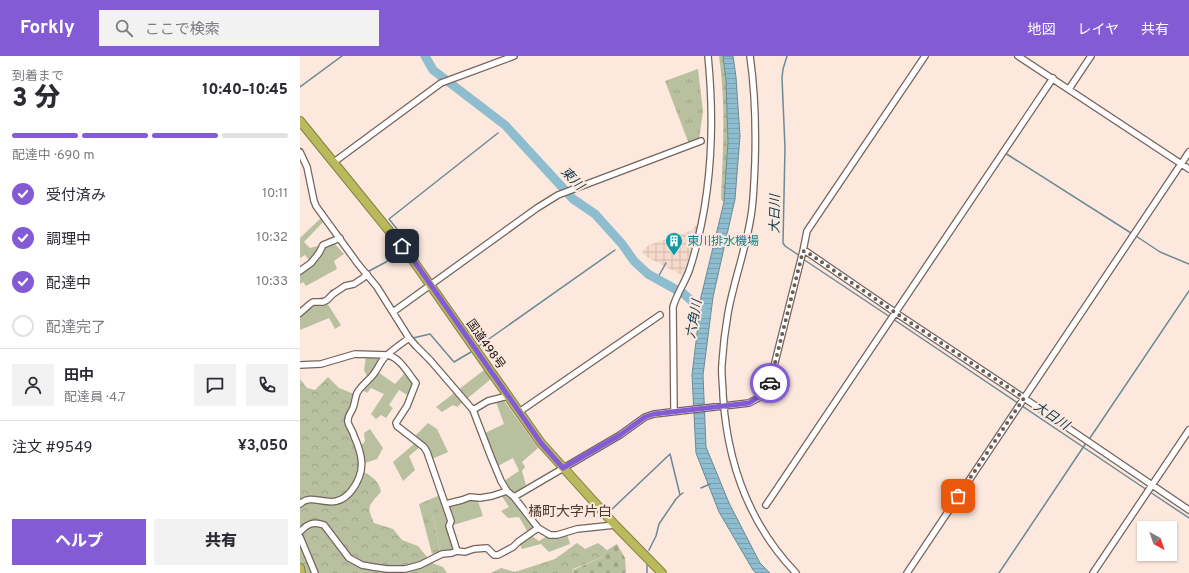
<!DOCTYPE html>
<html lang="ja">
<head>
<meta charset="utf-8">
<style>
  :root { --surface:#fff; --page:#f2f2f3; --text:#2b2b33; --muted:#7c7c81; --line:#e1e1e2; --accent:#835bd5 }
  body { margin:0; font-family:Overpass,"Noto Sans JP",sans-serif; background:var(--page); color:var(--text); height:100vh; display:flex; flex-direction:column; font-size:15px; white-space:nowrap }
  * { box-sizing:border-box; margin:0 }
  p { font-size:13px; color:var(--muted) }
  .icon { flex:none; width:22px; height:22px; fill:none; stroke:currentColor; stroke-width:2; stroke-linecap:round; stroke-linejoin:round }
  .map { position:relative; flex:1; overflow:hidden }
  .side { display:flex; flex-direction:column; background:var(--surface); width:300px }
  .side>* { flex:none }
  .needle { width:26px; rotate:140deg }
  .buttons { position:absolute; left:837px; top:465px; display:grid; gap:8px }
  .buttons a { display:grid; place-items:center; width:40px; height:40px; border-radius:0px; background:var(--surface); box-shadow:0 1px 3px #0004; font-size:20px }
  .pin { position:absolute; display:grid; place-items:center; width:34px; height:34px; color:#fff; margin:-17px; border-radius:8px; box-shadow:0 2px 6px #0006 }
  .courier { position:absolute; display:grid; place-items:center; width:40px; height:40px; margin:-20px; border:3px solid #835bd5; border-radius:50%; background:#fff; color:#222; box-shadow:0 1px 5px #0007 }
  .headline em { font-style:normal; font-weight:800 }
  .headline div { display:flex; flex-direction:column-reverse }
  .headline { display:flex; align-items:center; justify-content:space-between; height:68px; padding:0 12px }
  h1 { font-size:26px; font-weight:800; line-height:30px }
  .bar { display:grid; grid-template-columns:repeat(4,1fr); gap:6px 4px; align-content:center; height:48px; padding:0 12px }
  .bar i { height:5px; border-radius:3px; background:var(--line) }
  .bar .selected { background:var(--accent) }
  .bar p { grid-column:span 4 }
  .line { display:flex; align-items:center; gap:10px; padding:0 12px; border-top:1px solid var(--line) }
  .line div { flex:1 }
  .round { display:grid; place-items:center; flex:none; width:42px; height:42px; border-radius:0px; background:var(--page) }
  ol { padding:0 12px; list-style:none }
  li { display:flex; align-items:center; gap:12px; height:44px }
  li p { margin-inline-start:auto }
  li .icon { padding:4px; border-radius:50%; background:var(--accent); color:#fff; stroke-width:4 }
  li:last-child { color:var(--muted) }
  li i { width:22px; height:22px; border:2px solid var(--line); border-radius:50% }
  .button { display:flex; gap:8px; margin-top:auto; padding:8px 12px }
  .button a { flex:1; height:46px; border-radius:0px; background:var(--accent); color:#fff; font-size:16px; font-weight:800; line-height:46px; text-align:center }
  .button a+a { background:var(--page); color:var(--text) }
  header { display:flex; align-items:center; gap:24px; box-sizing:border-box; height:56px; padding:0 20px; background:var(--accent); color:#fff }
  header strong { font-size:19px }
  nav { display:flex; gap:22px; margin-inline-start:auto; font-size:14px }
  .search { width:280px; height:36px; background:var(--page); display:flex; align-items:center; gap:10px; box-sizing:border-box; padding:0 14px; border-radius:0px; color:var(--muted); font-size:15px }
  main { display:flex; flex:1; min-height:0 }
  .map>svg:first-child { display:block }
  .industrial { fill:url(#industrial-grid) }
  .grass { fill:url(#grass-tufts) }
  .forest { fill:url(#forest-crowns) }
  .wetland { fill:url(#wetland-marsh) }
  .cemetery { fill:url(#cemetery-stones) }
  .garden { fill:#b9c09f }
  .water { fill:url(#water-rules); stroke:#6b8a96 }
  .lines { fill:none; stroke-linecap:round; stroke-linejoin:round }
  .stream { stroke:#6b8a96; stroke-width:1.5 }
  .river { stroke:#8ebdcf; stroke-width:9 }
  .minor-casing { stroke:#75645b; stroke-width:8 }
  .highway-casing { stroke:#828041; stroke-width:10 }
  .minor { stroke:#fff; stroke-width:5.5 }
  .highway { stroke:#baba5c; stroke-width:8 }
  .done { stroke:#695e58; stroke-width:4; stroke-dasharray:0 7.2 }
  .route { stroke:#835bd5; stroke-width:5 }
  .labels { text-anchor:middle; stroke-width:4; stroke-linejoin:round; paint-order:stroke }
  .culture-label { font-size:12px; fill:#0d838f; stroke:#fce8dd; text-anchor:start }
  .street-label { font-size:12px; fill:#1a1410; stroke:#fce8dd }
  .water-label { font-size:13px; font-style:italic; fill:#0d3846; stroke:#fce8dd }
  .quarter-label { font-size:14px; fill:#4a3a32; stroke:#fce8dd }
</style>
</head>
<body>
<header>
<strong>Forkly</strong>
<div class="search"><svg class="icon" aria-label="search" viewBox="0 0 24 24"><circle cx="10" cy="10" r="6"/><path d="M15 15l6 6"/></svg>ここで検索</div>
<nav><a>地図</a><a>レイヤ</a><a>共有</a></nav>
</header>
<main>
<section class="side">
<div class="headline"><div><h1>3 分</h1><p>到着まで</p></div><em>10:40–10:45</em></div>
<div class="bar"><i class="selected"></i><i class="selected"></i><i class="selected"></i><i></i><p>配達中 · 690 m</p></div>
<ol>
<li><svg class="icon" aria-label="check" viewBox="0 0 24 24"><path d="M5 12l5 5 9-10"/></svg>受付済み<p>10:11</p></li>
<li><svg class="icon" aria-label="check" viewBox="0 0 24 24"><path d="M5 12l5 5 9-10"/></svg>調理中<p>10:32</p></li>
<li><svg class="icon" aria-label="check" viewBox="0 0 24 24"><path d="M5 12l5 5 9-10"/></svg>配達中<p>10:33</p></li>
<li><i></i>配達完了</li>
</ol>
<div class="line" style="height:72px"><a class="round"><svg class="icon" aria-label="person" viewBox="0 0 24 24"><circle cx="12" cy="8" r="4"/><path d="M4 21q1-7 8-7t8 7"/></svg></a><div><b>田中</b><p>配達員 · 4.7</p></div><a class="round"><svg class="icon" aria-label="chat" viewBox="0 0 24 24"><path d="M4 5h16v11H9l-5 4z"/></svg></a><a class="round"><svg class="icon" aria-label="phone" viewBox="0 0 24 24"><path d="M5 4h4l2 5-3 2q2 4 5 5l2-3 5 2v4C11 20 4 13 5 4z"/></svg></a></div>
<div class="line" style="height:52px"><div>注文 #9549</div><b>¥3,050</b></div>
<div class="button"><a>ヘルプ</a><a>共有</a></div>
</section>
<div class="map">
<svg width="889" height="517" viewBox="0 0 889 517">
  <defs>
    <pattern id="industrial-grid" width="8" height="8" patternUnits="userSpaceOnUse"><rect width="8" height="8" fill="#f5dacb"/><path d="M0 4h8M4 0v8" fill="none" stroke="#d1baad"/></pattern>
    <pattern id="grass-tufts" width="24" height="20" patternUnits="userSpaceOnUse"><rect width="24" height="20" fill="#b9c09f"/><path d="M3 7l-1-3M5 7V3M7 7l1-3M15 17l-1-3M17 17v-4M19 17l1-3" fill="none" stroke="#9ea488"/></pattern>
    <pattern id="forest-crowns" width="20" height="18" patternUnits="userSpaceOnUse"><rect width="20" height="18" fill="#b9c09f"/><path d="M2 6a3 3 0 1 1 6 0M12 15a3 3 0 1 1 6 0" fill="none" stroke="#9ea488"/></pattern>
    <pattern id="wetland-marsh" width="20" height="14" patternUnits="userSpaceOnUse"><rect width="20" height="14" fill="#b9c09f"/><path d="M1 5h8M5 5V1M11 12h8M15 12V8" fill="none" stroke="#9ea488"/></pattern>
    <pattern id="cemetery-stones" width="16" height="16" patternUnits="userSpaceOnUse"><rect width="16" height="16" fill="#b9c09f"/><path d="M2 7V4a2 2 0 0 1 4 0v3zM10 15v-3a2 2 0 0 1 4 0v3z" fill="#9ea488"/></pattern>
    <pattern id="water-rules" width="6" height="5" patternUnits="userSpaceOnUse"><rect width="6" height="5" fill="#8ebdcf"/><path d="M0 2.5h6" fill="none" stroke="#7aa2b1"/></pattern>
  </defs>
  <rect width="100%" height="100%" fill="#fce8dd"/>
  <path class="industrial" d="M399,166L383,220L345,200L342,195L349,189L392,174Z"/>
  <path class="grass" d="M398,13L403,55L399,84L389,88L365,25Z
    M140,439L145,450L133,460L140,496L132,498L119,448Z"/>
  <path class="forest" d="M28,321L39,332L54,338L51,349L45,359L46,368L58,393L60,402L59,414C69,418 79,424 81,436C69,449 66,450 74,467L93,473L102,484L118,490L132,507L143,511L147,517H0V323L7,332L15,334Z
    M277,487L285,493L298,487L307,494L300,502L273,513L272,517H191L201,512L215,516L255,503Z"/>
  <path class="wetland" d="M419,0H423L426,24L428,86L424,146L421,143C423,96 426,47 419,0Z"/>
  <path class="cemetery" d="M317,488L325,502L326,515L325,517H272L273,514L300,502L307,494Z"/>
  <path class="garden" d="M21,162L24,165L4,186L10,192L33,186L44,198L34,205L37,213L6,230L3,226L0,228V218L12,208L5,199L0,202V182Z
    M27,247L41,269L35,273L29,262L0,274V260L13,248Z
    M66,300L82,301L75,314L95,328L104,318L113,327L107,339L99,334L89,349L93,352L86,362L81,359L76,363L71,358L84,338L71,332L67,337L60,332L68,323L64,314Z
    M184,314L191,323L157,351L153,349L142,356L136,351Z
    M203,343L238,392L222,406L225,411L222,415L226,429L218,435L211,436L204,425L219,415L213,402L198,410L185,377L204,368L196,346Z
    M128,367L137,373L148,396L132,403L128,390L115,380Z
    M70,373L83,392L77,403L65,407L61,390L65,385L64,377Z
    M114,388L120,391L109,400L115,414L103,425L93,406Z
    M206,437L234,472L227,475L219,461L208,462L201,455L209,451L201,439Z
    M177,442L183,460L147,471L155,494L140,496L133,459L145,450Z
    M267,478L270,488L249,496L241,488L222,493L219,487L230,479L239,485L247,480L258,482Z"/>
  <path class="water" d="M423,0H433L436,21L440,80L435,143L413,241L403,319L406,391L429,447L460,507L470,517H456L453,514L419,456L396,397L392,319L399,261L400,245L424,146L428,86L426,24Z"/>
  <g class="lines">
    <path class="stream" d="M487,0L483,13L482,22L485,92L483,187L485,190L500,200
      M0,31L42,0
      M705,97L831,177
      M836,180L860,196L889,208
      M106,189L108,187L89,163L198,77
      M503,203L590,261
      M69,215L86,206L99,195
      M357,223L366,207
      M16,243L25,242L32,234
      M593,263L847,434
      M104,270L113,282L130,278L154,306L171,296
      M179,290L315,194
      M790,382L889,235
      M401,432L410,428
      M850,436L889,462
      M310,455L370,398L380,439
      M349,494L356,480L359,468L376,443L380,439L383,437
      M347,517V509
      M699,517L786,387"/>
    <path class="river" d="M125,0L133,14L205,69L273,143L295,158L322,188L334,205L348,218L384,238L406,258"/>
    <defs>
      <path id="minor" d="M450,0C455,35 456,70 455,106C454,124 454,142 451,160C446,193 434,224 428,257C425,274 423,292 422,308C421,318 423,329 423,339C427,405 449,468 496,517
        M718,0L889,113
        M769,33L791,0
        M0,96L7,111L14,145L16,150L58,208L77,231L109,282L116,290L130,304L173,354L191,401L201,425L207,435L214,441L238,472L250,479H257L277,473L315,469
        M34,106L141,27L214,0
        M503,195L507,196L596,257L724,342L889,454
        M0,215L11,207L19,197L23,189L40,182
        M93,256L237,152L258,139L401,85
        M0,257L10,248L13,246H23L27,244L33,238L45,230L54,228L63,222L67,218
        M0,309L21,308L55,298L88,299C100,302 108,317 116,327L107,350L96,367L97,370L124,391L127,396L151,465L149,470L157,495
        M173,354L188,345L204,341L208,339
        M374,355L373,251C377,237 386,225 390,212C412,143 415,71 408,0
        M219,356L360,259
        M214,441L320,379L345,361L354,358L449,347L460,341L469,330L503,195L507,175L625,0
        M0,448C14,434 33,459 52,434C66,415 63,400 54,380C53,375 49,371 48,366C47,360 51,357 53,352C55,347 55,342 57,337C61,330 68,325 73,319C78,313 80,306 85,301C92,294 101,288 109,282
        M146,448L162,444L170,441L180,442L192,440L207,435
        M466,449L753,22
        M0,476C7,468 13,465 24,469L49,502L62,509L73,511L87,513H105L120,509L142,498L152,497L157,495L165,496L174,493L187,492L194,499H198L213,491L218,486L238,472
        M0,481L15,517
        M607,517L889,96
        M793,517L889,374"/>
      <path id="highway" d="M0,65L112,203L241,387L315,469L362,517
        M0,512L1,517"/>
    </defs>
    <use href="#minor" class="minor-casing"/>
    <use href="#highway" class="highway-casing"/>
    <use href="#minor" class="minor"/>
    <use href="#highway" class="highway"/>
  </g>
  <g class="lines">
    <path class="done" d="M470,327L503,195L507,196L596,257L724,342L658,440"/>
    <path class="route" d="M102,190L112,202L241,387L263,412L320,379L345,361L354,358L449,347C457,342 466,337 470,327"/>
  </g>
  <defs>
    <symbol id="building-pin" viewBox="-11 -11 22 30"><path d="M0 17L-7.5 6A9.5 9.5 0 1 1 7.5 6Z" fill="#0f9aa8" stroke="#fce8dd"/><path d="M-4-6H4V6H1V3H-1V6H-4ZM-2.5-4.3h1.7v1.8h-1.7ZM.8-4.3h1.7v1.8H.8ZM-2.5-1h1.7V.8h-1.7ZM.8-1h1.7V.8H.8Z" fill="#fff"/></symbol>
  </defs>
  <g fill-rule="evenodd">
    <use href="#building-pin" x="364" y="175" width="20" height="27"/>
  </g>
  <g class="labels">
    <g class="culture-label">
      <text x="387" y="189">東川排水機場</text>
    </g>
    <g class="street-label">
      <text transform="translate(186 288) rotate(55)" y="4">国道498号</text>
    </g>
    <g class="water-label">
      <text transform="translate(273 122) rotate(46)" y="5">東川</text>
      <text transform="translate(474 158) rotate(-89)" y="5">大日川</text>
      <text transform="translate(393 263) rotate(-80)" y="5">六角川</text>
      <text transform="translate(752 359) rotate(34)" y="5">大日川</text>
    </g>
    <g class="quarter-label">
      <text x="270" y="460">橘町大字片白</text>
    </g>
  </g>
</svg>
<div class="buttons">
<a><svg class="needle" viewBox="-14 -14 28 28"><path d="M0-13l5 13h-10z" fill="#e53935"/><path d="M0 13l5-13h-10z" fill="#7c7c81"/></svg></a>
</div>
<div class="pin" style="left:658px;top:440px;background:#ea580c"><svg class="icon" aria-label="bag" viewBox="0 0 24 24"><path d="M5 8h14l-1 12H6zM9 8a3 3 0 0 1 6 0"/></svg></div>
<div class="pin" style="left:102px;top:190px;background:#1f2937"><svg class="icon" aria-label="home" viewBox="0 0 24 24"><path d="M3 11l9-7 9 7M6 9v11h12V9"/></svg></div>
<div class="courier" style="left:470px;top:327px"><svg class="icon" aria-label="car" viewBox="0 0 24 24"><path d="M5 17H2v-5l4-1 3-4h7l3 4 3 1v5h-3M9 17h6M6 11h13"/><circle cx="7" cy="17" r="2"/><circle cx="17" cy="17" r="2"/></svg></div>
</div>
</main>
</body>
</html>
